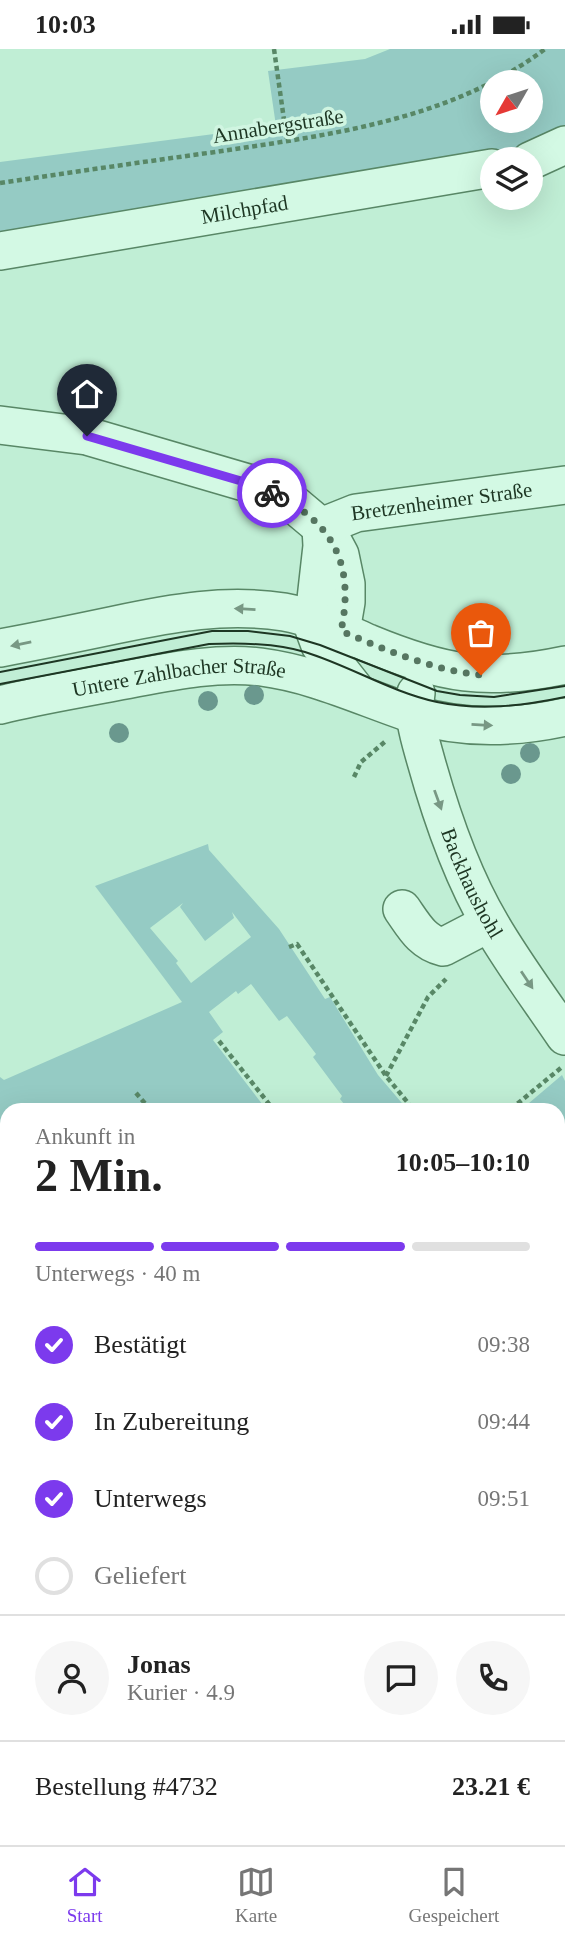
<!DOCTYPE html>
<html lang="de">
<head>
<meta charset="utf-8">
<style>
  :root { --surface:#fff; --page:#f6f6f6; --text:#222; --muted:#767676; --line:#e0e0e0; --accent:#7c3aed }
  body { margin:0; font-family:Georgia,serif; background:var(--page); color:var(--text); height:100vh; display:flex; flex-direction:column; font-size:26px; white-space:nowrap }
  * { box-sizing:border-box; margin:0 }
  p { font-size:23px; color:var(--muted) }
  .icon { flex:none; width:38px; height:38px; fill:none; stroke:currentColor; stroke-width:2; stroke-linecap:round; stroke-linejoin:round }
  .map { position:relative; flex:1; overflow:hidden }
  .details { position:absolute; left:0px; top:1054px; width:565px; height:744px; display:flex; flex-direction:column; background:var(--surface); border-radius:21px 21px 0 0; box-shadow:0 7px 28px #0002 }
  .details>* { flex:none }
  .needle { width:46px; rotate:231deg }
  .fabs { position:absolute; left:480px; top:21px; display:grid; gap:14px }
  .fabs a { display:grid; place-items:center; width:63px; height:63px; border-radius:50%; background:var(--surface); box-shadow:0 7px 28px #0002; font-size:35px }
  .pin { position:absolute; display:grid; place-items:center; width:60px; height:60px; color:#fff; margin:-72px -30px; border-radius:50% 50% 50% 0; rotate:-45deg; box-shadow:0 0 7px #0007 }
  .pin .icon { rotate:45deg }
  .courier { position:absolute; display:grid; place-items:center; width:70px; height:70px; margin:-35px; border:5px solid #7c3aed; border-radius:50%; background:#fff; color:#222; box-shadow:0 2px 9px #0007 }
  .overview em { font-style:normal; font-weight:700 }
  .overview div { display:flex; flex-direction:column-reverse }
  .overview { display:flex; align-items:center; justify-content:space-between; height:119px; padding:0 35px }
  h1 { font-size:46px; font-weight:700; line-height:52px }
  .bar { display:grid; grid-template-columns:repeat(4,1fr); gap:10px 7px; align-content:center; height:84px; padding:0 35px }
  .bar i { height:9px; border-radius:5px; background:var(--line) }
  .bar .current { background:var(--accent) }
  .bar p { grid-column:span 4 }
  .line { display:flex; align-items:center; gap:18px; padding:0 35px; border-top:2px solid var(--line) }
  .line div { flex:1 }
  .round { display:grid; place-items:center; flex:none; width:74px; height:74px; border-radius:37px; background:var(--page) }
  ol { padding:0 35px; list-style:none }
  li { display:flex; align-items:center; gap:21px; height:77px }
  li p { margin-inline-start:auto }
  li .icon { padding:7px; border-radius:50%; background:var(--accent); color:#fff; stroke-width:4 }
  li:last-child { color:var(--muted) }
  li i { width:38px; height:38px; border:4px solid var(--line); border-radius:50% }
  .status { display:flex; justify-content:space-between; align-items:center; height:49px; padding:0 35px; background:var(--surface); direction:ltr }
  .status svg { height:19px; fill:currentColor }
  .tab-bar { display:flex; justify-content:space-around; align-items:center; height:98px; border-top:2px solid var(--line); background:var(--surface); font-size:19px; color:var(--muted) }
  .tab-bar a { display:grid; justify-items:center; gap:4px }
  .tab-bar .current { color:var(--accent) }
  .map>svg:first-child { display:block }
  .green { fill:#95cbc4; fill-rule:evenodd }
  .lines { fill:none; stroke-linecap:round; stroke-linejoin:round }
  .minor-casing { stroke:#588766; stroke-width:40 }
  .path { stroke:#588766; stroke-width:4.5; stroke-dasharray:5 3.5; stroke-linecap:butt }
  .minor { stroke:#d3f9e4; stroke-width:37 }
  .tram { stroke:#1d3623; stroke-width:2 }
  .tree { fill:#6a988e }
  .oneway { fill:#789884 }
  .done { stroke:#567661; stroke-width:7; stroke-dasharray:0 12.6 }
  .route { stroke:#7c3aed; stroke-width:9 }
  .labels { text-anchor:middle; stroke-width:7; stroke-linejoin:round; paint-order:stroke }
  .street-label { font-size:21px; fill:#1d3623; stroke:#d0f5e1 }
</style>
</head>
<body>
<div class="status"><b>10:03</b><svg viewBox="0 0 49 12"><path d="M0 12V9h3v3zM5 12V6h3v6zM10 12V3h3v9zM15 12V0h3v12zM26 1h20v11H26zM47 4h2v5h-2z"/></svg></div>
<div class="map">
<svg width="565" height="1796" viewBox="0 0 565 1796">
  <rect width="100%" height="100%" fill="#c0eed5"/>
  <path class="green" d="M390,0H565V87L524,106L0,192V113L276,77L268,22L365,10ZM492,33H530V72H492Z
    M208,795L209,801L279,880L325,950L330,948L378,1026L407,1060H348L340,1050L342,1047L313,1008L316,1005L287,967L279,972L251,935L238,945L236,942L209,963L223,983L213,991L266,1060H7V1658L0,1663V1028L4,1031L182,953L95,837ZM183,854L180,858L205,892L234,869L232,863L251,888L191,934L176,914L178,912L150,879Z
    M562,1026L565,1032V1171L558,1162V1060H522Z
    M565,1351V1441L558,1446V1356Z
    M558,1616L565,1623V1713L558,1706Z"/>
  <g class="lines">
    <defs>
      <g id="minor">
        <path d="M530,112L565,96"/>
        <path id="s1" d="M0,202L492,119"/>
        <path d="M0,376L87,387L258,437L290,452L321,478L332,491L340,506L346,535V553L341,582"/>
        <path id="s2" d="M321,478L356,464L565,436"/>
        <path d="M321,478L322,497L313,577L320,596L357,643"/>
        <path d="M0,599C38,592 77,584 115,576C172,564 226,554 284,563C313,568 341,582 368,594C443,625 485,633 565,616"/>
        <path id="s3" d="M416,644C412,667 420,690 426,712C441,766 462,827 491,876C513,914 540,950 565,987"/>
        <path id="s4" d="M0,656C36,647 73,641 109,634C160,625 210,612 261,618C315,625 362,648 413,665C463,681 515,679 565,668"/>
        <path d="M402,860C414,877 422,893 443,898L489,874"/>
        <path d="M371,1790L376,1794"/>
        <path d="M336,1796L342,1790"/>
      </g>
    </defs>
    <use href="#minor" class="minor-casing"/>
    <path class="path" d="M274,0L287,92
      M0,134C72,123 143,113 215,103C329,86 451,71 545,0
      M354,728L361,713L387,691
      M289,898L297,895L386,1027L413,1060
      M219,992L273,1060
      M386,1027L428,948L446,930
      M136,1044L150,1060
      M511,1060L562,1018
      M0,1098L7,1105
      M0,1416L7,1411
      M0,1495L7,1501
      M558,1668L565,1675"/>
    <use href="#minor" class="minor"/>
    <path class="tram" d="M0,623L212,582H248L290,587L320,596L437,642L460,646L494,648L565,637
      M0,635L209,595C241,594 275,594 305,603C350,617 391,643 437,653C480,662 522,657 565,648"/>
  </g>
  <g class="tree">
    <circle cx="254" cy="646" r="10"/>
    <circle cx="208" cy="652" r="10"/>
    <circle cx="119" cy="684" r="10"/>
    <circle cx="530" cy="704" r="10"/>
    <circle cx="511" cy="725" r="10"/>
  </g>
  <defs><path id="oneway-solid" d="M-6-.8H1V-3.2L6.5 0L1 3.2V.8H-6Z" transform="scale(1.75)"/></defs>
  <g class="oneway">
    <use href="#oneway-solid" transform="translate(245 560) rotate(-177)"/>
    <use href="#oneway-solid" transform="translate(21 595) rotate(168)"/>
    <use href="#oneway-solid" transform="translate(482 676) rotate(3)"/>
    <use href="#oneway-solid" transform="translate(438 751) rotate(70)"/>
    <use href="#oneway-solid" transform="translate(527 931) rotate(56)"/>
  </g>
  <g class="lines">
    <path class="done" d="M272,444C334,473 355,516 341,582C386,601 432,621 481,626"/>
    <path class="route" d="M87,387L258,437L272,444"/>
  </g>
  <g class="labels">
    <g class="street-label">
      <text transform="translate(278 77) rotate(-9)" y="7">Annabergstraße</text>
      <text dy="7" stroke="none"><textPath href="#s1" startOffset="248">Milchpfad</textPath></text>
      <text dy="7" stroke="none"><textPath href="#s2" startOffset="124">Bretzenheimer Straße</textPath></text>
      <text dy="7" stroke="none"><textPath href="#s4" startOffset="182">Untere Zahlbacher Straße</textPath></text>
      <text dy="7" stroke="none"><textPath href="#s3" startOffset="200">Backhaushohl</textPath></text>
    </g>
  </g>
</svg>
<div class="fabs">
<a><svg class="needle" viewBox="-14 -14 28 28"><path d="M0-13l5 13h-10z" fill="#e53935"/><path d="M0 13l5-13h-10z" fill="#767676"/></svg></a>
<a><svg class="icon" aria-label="layers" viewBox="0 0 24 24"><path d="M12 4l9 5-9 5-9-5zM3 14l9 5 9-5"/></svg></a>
</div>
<div class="pin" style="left:481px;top:626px;background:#ea580c"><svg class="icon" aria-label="bag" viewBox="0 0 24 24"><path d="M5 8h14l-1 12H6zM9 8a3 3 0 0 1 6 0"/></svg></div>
<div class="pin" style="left:87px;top:387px;background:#1f2937"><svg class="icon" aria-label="home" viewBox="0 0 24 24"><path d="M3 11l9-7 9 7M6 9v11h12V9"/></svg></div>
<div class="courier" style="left:272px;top:444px"><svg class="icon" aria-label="bike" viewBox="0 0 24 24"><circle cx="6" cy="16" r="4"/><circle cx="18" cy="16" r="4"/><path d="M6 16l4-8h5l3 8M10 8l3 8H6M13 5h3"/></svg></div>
<section class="details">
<div class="overview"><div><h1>2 Min.</h1><p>Ankunft in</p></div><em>10:05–10:10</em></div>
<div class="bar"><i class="current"></i><i class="current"></i><i class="current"></i><i></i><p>Unterwegs · 40 m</p></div>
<ol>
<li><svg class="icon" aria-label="check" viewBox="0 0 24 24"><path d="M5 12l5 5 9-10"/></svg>Bestätigt<p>09:38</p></li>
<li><svg class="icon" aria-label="check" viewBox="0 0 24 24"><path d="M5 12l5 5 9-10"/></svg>In Zubereitung<p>09:44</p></li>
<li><svg class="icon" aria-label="check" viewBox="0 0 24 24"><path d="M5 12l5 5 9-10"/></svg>Unterwegs<p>09:51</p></li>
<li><i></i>Geliefert</li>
</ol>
<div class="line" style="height:126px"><a class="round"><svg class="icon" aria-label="person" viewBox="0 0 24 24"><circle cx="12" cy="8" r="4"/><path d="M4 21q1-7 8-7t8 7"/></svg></a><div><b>Jonas</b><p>Kurier · 4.9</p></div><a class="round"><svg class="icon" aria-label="chat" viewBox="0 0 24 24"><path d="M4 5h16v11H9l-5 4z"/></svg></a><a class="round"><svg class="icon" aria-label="phone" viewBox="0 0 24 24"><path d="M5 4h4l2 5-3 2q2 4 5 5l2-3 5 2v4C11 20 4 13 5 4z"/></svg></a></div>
<div class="line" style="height:91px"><div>Bestellung #4732</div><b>23.21 €</b></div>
</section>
</div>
<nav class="tab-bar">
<a class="current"><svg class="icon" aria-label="home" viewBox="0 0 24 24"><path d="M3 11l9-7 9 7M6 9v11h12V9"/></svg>Start</a>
<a><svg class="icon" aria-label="map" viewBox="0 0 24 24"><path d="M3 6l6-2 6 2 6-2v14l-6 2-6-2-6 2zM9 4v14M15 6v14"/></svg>Karte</a>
<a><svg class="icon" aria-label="saved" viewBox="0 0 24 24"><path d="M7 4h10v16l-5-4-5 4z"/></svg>Gespeichert</a>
</nav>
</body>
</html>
